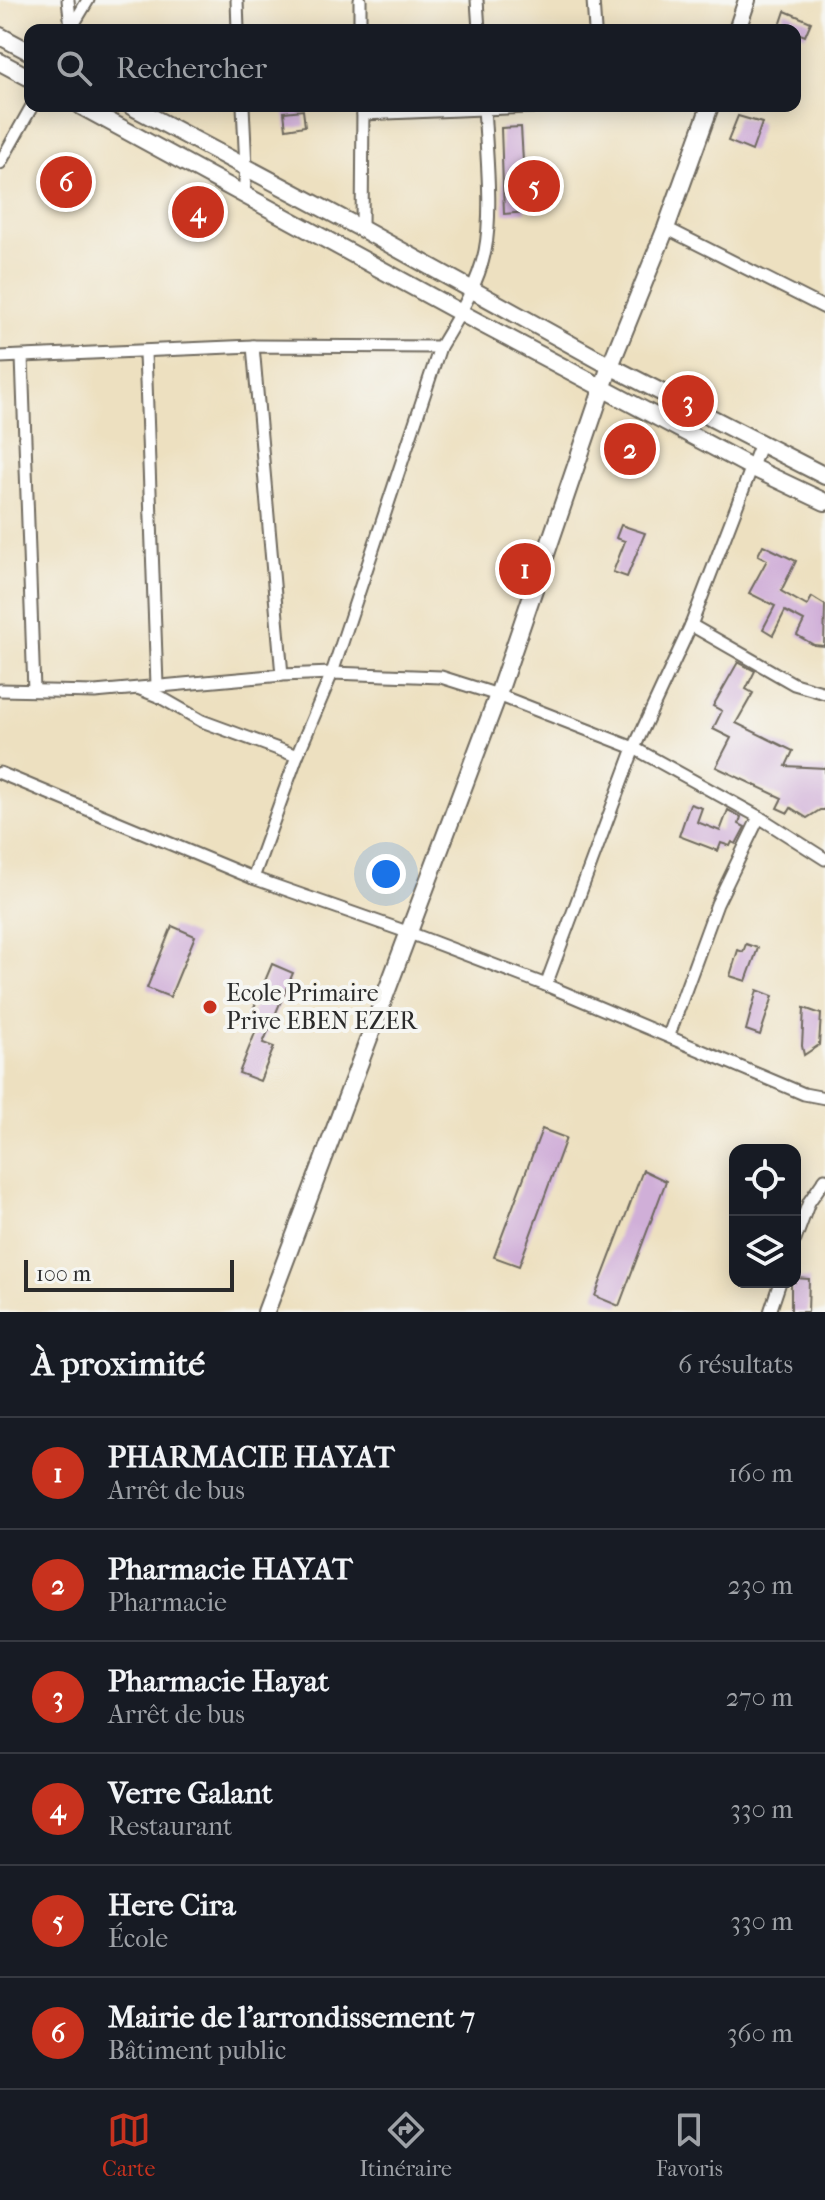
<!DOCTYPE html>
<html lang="fr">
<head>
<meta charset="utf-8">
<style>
  :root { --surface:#171b24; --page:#20242c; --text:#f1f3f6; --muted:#9ea1a6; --line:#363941; --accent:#c8321e }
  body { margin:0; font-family:"IM FELL French Canon",serif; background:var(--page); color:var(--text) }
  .controls { position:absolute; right:24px; bottom:24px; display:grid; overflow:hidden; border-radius:16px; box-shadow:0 4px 20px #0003 }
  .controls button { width:72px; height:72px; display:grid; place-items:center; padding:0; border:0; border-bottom:2px solid var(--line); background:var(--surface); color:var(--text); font:40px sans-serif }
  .scale { position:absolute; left:24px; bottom:20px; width:210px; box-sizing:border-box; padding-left:8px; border:4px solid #2b2b2b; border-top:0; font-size:22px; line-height:28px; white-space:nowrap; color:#2b2b2b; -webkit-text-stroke:6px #f6f6f2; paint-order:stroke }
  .you { position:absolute; left:386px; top:874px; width:28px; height:28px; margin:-20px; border:6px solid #fff; border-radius:50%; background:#1a73e8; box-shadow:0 0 0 12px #1a73e833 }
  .badge { display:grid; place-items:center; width:52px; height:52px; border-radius:50%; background:var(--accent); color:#fff; font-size:26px; font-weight:700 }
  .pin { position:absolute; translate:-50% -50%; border:4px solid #fff; box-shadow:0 2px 8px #0006 }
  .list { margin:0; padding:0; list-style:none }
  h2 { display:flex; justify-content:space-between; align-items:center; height:104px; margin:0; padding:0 32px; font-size:34px }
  h2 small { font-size:26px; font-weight:400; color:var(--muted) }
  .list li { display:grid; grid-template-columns:52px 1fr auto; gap:24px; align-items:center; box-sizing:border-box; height:112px; padding:0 32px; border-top:2px solid var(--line) }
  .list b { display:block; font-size:30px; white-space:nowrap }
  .list p { margin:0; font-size:26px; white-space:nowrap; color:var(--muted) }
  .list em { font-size:26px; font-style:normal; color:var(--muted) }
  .icon { flex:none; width:44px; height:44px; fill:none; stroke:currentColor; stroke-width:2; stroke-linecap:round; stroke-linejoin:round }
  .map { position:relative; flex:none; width:825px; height:1312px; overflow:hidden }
  .search { position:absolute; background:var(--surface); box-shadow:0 4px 20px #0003; left:24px; right:24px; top:24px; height:88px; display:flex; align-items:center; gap:20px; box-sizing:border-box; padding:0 28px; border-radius:16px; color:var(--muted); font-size:30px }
  .sheet { height:776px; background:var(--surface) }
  nav { display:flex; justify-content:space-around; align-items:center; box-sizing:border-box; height:112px; border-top:2px solid var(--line); background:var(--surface); font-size:22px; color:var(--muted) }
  nav a { display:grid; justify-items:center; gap:4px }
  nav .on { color:var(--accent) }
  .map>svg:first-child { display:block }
  .building { fill:#d0afd8 }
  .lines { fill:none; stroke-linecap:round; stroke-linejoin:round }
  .street-casing { stroke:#6f6a5f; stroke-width:15 }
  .secondary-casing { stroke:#6f6a5f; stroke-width:20 }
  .street { stroke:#fff; stroke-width:11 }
  .secondary { stroke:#fff; stroke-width:16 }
  .poi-dot { fill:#c8321e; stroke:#f6f6f2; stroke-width:3 }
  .labels { text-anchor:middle; stroke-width:8; stroke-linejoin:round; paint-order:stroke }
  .poi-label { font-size:24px; fill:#2b2b2b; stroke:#f6f6f2; text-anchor:start }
</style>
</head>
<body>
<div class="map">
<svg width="825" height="1312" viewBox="0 0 825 1312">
  <rect width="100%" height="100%" fill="#f6f6f2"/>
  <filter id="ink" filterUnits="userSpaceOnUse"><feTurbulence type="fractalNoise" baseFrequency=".0125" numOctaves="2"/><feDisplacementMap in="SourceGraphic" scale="16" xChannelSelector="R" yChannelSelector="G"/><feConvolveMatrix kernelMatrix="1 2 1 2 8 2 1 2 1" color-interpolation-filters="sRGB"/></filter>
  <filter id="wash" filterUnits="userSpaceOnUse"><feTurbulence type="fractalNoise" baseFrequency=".006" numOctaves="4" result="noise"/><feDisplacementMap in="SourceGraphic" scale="32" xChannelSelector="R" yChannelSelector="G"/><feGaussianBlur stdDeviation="1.8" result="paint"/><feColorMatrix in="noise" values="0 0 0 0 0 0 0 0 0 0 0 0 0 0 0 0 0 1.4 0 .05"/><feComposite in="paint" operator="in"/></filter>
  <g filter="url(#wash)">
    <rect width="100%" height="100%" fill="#ede0c0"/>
    <g id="blocks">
      <g class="building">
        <polygon points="785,11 811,22 805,36 780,26"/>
        <polygon points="303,110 305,126 286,129 284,112"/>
        <polygon points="738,116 762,123 752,151 728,141"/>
        <polygon points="521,127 526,212 504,214 501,128"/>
        <polygon points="621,525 645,533 627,577 613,572 625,541 616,538"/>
        <polygon points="763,545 796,561 781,591 807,606 812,597 825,605 824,646 814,645 797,635 804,621 785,611 773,635 763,629 775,606 749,593 767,560 758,555"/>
        <polygon points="738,662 755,671 746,689 753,693 736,723 793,751 786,766 825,768 825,810 820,810 807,818 791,808 788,813 777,808 782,798 716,767 731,738 713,729 722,711 713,706"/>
        <polygon points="690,804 702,808 697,822 720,831 728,810 741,817 739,824 745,827 736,844 732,842 730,846 721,843 718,851 679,836"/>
        <polygon points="172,926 195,936 170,997 147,988"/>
        <polygon points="746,944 758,948 746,981 730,976 738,950 743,952"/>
        <polygon points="272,964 293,973 263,1043 274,1047 260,1081 239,1073 257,1028 247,1024"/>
        <polygon points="757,990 773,996 760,1035 746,1030"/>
        <polygon points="804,1008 821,1014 819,1045 804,1055 802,1046"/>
        <polygon points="542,1129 566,1138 519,1266 494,1257"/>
        <polygon points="643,1170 666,1181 619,1306 595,1296"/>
        <polygon points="795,1278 809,1279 808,1312 791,1312 791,1282 795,1282"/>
      </g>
    </g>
  </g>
  <g filter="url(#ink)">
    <use href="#blocks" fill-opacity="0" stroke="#6f6a5f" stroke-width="2"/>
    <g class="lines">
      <g class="street-casing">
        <g id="street">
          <polyline points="68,0 71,27"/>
          <polyline points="237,0 238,30"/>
          <polyline points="360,0 360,30"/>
          <polyline points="477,0 479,30"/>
          <polyline points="593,0 595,30"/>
          <polyline points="70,30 88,0"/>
          <polyline points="243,106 246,167 244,196"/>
          <polyline points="363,114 552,106"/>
          <polyline points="0,163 32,106"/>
          <polyline points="666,228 825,308"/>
          <polyline points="362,229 363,106"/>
          <polyline points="253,346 282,675"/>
          <polyline points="145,353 157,685"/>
          <polyline points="0,357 253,346 440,347"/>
          <polyline points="22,357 34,690"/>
          <polyline points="691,625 794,684 825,693"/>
          <polyline points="140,689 160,697 202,721 297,756"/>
          <polyline points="0,690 95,692 282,675 332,673 441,677 498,695 634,748 759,817 825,859"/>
          <polyline points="0,773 253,878 407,932 546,985 804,1094 825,1098"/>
          <path d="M253 878 297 756 332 673 440 347C458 317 478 285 485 251 493 210 486 149 484 106"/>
          <polyline points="546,985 634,748 691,625 761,443"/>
          <polyline points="669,1035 717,904 759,817"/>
          <polyline points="795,1240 809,1202 825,1179"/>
          <polyline points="770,1312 780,1282"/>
        </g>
      </g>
      <g class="secondary-casing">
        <g id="secondary">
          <polyline points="737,30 747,0"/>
          <polyline points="0,36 30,52"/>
          <polyline points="0,62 30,78"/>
          <polyline points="81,106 461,313 751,467 825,502"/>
          <polyline points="131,106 362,229 610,366 825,476"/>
          <polyline points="266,1312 498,695 610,366 666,228 710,106"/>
        </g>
      </g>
      <use href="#street" class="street"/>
      <use href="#secondary" class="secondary"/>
    </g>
  </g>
  <circle class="poi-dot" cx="210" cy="1007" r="8"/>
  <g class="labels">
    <g class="poi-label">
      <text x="226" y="1001">Ecole Primaire<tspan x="226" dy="28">Prive EBEN EZER</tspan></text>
    </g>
  </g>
</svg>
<div class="controls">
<button><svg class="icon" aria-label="locate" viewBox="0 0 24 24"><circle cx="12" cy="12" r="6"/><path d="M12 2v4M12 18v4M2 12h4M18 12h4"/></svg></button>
<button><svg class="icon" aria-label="layers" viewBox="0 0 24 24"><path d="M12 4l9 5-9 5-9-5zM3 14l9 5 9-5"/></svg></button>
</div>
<div class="scale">100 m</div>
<div class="you"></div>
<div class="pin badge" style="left:525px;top:569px">1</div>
<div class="pin badge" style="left:630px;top:449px">2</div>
<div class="pin badge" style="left:688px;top:401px">3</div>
<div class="pin badge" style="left:198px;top:212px">4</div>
<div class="pin badge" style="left:534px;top:186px">5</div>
<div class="pin badge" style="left:66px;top:182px">6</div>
<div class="search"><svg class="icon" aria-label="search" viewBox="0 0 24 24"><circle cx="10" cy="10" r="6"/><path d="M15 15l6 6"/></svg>Rechercher</div>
</div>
<section class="sheet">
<h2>À proximité<small>6 résultats</small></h2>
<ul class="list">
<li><span class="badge">1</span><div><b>PHARMACIE HAYAT</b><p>Arrêt de bus</p></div><em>160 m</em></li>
<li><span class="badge">2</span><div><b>Pharmacie HAYAT</b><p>Pharmacie</p></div><em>230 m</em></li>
<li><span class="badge">3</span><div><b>Pharmacie Hayat</b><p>Arrêt de bus</p></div><em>270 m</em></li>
<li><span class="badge">4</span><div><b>Verre Galant</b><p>Restaurant</p></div><em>330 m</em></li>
<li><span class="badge">5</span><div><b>Here Cira</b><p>École</p></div><em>330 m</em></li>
<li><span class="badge">6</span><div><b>Mairie de l'arrondissement 7</b><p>Bâtiment public</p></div><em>360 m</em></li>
</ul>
</section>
<nav>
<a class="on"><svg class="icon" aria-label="map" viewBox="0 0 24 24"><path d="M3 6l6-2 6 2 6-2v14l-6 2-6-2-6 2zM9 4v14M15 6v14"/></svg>Carte</a>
<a><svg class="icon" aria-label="directions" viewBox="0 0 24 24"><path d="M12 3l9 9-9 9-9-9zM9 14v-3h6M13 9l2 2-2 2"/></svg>Itinéraire</a>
<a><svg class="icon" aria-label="saved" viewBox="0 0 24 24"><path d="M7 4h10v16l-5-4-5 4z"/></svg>Favoris</a>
</nav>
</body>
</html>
